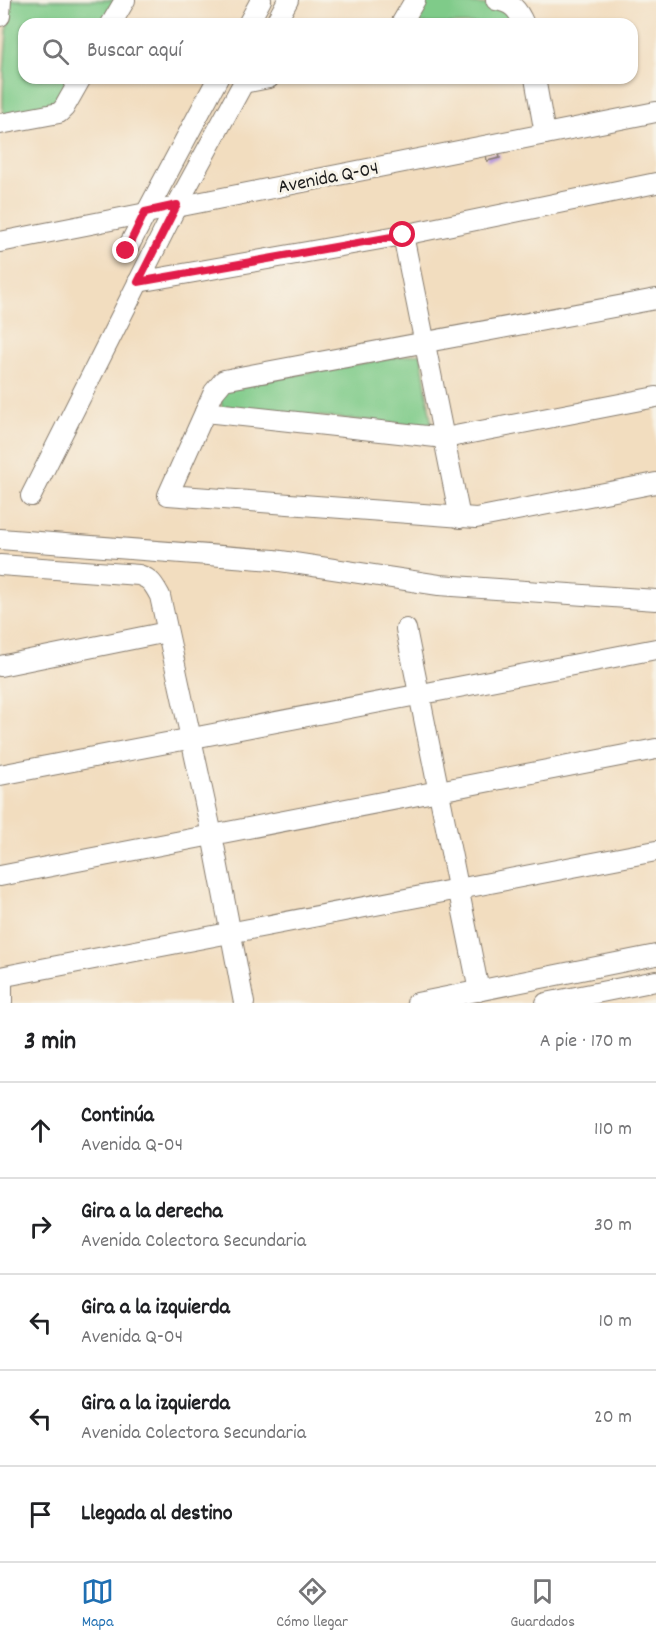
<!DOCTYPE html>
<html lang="es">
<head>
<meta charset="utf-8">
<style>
  :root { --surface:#fff; --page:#f6f6f6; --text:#202124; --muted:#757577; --line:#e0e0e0; --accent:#1f6fb2 }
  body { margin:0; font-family:Dekko,sans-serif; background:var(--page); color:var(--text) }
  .stop { position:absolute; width:18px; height:18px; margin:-14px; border:4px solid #e11d48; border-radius:50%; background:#fff }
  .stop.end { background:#e11d48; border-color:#fff; box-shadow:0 2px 6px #0008 }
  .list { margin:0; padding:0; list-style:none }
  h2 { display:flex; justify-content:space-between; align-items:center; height:78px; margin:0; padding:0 24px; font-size:26px }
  h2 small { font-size:20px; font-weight:400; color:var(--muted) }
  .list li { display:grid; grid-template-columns:39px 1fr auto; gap:18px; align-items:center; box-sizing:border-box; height:96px; padding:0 24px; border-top:2px solid var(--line) }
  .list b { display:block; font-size:22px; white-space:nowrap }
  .list p { margin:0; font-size:20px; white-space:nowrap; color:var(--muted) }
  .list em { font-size:20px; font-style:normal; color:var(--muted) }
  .icon { flex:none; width:33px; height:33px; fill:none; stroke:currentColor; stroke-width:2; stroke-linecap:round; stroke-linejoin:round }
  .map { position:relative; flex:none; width:656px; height:1003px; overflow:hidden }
  .search { position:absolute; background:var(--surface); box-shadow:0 2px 4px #0004; left:18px; right:18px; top:18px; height:66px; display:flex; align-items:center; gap:15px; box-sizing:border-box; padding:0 21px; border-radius:18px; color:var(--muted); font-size:22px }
  .sheet { height:558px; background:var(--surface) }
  nav { display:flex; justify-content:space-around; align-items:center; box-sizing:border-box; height:84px; border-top:2px solid var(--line); background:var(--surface); font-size:16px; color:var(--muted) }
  nav a { display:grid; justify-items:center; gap:3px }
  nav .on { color:var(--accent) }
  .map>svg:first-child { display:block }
  .green { fill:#7fcb89; stroke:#4e7452; stroke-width:1.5 }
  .building { fill:#b899dc }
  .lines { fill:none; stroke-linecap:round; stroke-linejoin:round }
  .minor-casing { stroke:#877c6e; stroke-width:22 }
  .minor { stroke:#fff; stroke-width:20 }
  .route { stroke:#e11d48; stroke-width:8 }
  .labels { text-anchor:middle; stroke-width:6; stroke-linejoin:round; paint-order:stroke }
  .street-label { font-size:20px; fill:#1c1c1c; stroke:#f7f3e8 }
</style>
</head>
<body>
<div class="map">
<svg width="656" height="1003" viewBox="0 0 656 1003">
  <rect width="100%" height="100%" fill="#f7f3e8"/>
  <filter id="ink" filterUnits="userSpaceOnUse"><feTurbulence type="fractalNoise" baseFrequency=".0167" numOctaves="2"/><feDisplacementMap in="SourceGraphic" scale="12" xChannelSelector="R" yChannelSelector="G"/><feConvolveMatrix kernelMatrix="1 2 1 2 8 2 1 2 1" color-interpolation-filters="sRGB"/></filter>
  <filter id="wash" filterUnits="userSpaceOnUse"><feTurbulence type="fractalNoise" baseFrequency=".008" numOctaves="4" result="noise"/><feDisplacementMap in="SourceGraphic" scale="24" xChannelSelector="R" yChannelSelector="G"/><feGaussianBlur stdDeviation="1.35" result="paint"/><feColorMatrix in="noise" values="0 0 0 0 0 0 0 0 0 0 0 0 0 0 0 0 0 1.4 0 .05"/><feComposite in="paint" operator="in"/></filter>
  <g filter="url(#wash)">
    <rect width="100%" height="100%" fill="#f2ddbf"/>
    <g class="green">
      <path d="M10 0H117L104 24H24V78H75L62 103 4 117C0 103 8 21 10 0Z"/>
      <polygon points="428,0 503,6 510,17 506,24 410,24 421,1"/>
      <polygon points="421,353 432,427 222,407 220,398 228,386"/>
    </g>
    <g id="blocks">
      <polygon class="building" points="499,153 500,158 487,161 486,155"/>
    </g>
  </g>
  <g filter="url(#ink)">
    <use href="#blocks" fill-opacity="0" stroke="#877c6e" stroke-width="1.5"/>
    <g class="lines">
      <g class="minor-casing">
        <g id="minor">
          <path d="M496 0C512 2 518 10 524 24"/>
          <polyline points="0,16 1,0"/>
          <polyline points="111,24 125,0"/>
          <polyline points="248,24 261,0"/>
          <polyline points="275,24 288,0"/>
          <polyline points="401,24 415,0"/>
          <polyline points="535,78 545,134"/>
          <polyline points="243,83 269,78"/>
          <polyline points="0,124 59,113 64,108 81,78"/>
          <polyline points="403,235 460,518"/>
          <polyline points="0,242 656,112"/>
          <polyline points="126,251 218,78"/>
          <polyline points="138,282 403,235 656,183"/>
          <polyline points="656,299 224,380 214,392 168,495 476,518 656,483"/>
          <polyline points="205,412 445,438 656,397"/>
          <polyline points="31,496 177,205 246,78"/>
          <polyline points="0,539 274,560 439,585 656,600"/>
          <path d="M0 565 139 575C151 579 154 585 160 596L212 835 244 1003"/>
          <polyline points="406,629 479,991"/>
          <polyline points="0,666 167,632"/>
          <polyline points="0,775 656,649"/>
          <polyline points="0,876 656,749"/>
          <polyline points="0,977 656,851"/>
          <polyline points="2,1003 2,977"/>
          <polyline points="417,1003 656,955"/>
          <polyline points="546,1003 656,981"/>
        </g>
      </g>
      <use href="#minor" class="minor"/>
    </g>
  </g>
  <g class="lines" filter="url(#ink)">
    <polyline class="route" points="126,251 145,212 177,205 138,282 403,235"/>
  </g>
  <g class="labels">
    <g class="street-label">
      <text transform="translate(328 176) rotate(-11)" y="7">Avenida Q-04</text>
    </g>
  </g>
</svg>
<div class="stop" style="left:403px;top:235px"></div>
<div class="stop end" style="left:126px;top:251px"></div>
<div class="search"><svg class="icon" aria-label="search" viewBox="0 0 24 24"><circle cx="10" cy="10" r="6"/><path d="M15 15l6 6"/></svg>Buscar aquí</div>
</div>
<section class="sheet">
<h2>3 min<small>A pie · 170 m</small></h2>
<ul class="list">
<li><svg class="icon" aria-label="ahead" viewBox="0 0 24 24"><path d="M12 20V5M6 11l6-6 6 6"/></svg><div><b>Continúa</b><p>Avenida Q-04</p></div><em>110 m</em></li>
<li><svg class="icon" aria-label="right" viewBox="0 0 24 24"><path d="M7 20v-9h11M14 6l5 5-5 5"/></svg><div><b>Gira a la derecha</b><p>Avenida Colectora Secundaria</p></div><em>30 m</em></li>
<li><svg class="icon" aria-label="left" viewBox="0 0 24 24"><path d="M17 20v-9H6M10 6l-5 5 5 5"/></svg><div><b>Gira a la izquierda</b><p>Avenida Q-04</p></div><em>10 m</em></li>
<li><svg class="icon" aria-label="left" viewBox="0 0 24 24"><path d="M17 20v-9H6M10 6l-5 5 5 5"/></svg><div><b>Gira a la izquierda</b><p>Avenida Colectora Secundaria</p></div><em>20 m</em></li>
<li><svg class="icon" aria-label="arrive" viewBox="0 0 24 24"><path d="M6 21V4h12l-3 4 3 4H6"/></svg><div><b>Llegada al destino</b></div></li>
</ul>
</section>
<nav>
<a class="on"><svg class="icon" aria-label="map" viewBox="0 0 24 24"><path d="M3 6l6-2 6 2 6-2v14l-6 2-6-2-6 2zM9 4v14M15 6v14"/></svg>Mapa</a>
<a><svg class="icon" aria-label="directions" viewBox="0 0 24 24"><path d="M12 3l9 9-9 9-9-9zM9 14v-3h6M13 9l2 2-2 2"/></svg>Cómo llegar</a>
<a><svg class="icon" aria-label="saved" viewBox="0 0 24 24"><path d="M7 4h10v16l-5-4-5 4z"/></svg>Guardados</a>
</nav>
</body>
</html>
